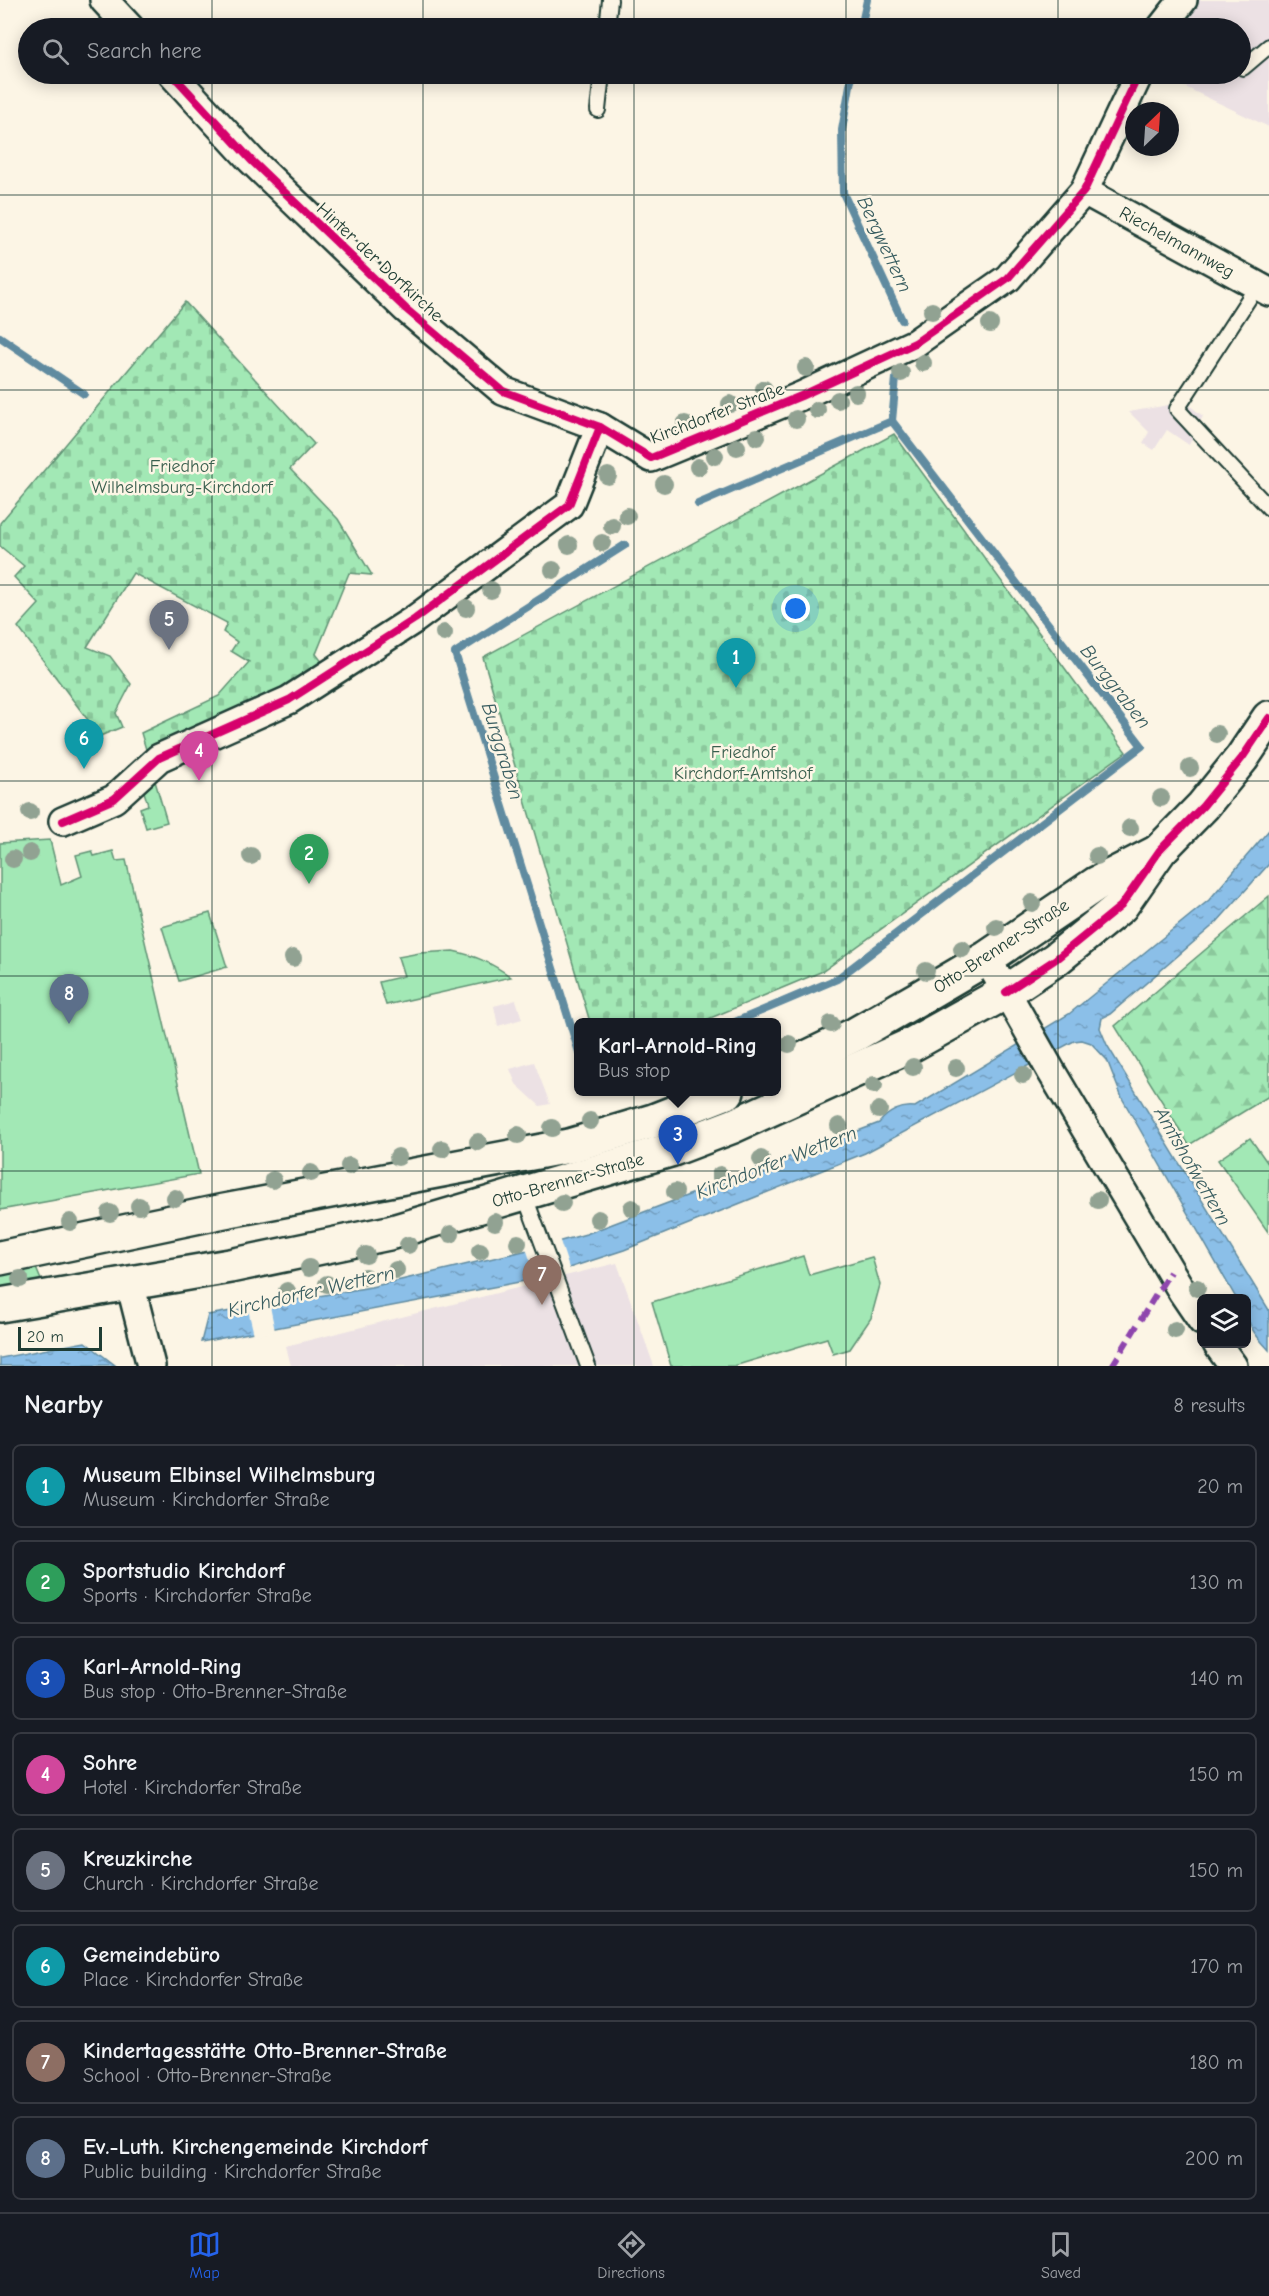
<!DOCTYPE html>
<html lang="en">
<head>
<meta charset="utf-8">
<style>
  :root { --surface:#171b24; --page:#20242c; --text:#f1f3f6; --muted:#9ea1a6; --line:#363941; --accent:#2563eb }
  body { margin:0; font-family:"Comic Neue",sans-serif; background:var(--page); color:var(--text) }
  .controls { position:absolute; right:18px; bottom:18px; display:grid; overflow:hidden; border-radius:9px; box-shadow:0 3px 15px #0003 }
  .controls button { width:54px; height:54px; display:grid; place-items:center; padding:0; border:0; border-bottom:2px solid var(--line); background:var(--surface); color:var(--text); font:30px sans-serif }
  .compass { position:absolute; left:1125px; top:102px; width:54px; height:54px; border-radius:50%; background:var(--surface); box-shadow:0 3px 15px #0003; rotate:25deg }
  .scale { position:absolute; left:18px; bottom:15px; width:84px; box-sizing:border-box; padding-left:6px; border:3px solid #1f3d34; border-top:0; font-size:16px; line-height:21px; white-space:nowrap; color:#1f3d34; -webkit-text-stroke:4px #fcf5e5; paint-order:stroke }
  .you { position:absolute; left:796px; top:609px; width:21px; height:21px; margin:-15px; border:4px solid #fff; border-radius:50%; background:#1a73e8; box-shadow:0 0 0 9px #1a73e833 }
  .badge { display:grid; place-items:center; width:39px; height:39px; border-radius:50%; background:var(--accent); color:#fff; font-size:20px; font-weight:700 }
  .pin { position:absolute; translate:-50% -50px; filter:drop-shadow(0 2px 3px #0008) }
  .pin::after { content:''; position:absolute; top:32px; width:21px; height:18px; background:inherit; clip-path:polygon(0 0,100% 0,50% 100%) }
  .popup { position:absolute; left:574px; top:1018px; width:207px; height:78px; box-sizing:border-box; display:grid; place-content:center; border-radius:9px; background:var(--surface); filter:drop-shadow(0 2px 4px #0005); font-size:20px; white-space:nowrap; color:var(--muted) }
  .popup b { font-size:22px; color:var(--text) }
  .popup::after { content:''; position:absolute; left:50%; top:100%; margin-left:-12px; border:12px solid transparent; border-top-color:var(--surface) }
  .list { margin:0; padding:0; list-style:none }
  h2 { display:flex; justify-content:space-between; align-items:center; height:78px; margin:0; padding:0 24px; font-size:26px }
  h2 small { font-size:20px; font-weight:400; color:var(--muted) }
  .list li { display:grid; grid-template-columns:39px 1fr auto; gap:18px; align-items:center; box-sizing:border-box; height:84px; margin:0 12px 12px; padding:0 12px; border:2px solid var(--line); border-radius:9px }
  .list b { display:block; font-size:22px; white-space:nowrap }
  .list p { margin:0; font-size:20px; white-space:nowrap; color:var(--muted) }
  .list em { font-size:20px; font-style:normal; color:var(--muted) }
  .icon { flex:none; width:33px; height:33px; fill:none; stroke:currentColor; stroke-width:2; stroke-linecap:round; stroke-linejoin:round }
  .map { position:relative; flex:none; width:1269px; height:1366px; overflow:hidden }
  .search { position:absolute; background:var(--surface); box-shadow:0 3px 15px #0003; left:18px; right:18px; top:18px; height:66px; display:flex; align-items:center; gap:15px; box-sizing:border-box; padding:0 21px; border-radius:33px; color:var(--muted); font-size:22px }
  .sheet { height:846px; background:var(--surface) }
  nav { display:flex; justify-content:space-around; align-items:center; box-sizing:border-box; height:84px; border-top:2px solid var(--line); background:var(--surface); font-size:16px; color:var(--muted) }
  nav a { display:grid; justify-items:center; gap:3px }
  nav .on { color:var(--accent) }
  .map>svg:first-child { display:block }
  .built { fill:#ece1e4 }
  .green { fill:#a2e8b5; stroke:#609274; stroke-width:1.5 }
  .forest { fill:url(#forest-firs); stroke:#609274; stroke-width:1.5 }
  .cemetery { fill:url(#cemetery-stones); stroke:#609274; stroke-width:1.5 }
  .water { fill:url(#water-ripples); stroke:#608ba0; stroke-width:1.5 }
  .pier { fill:#fcf5e5 }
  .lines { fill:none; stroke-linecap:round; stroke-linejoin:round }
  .stream { stroke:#608ba0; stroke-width:8 }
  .lane-casing { stroke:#1f3d34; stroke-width:18 }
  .street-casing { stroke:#1f3d34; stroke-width:32 }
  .secondary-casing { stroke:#1f3d34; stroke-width:38 }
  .lane { stroke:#fcf5e5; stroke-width:14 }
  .street { stroke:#fcf5e5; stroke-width:27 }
  .secondary { stroke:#fcf5e5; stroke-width:33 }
  .quiet { stroke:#8e44ad; stroke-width:6; stroke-dasharray:12 6; stroke-linecap:butt }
  .cycleway-casing { stroke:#fcf5e5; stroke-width:11 }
  .cycleway { stroke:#d6006c; stroke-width:8 }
  .tree { fill:#91a292 }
  .grid { fill:none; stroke:#1f3d34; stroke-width:1.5; stroke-opacity:0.55 }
  .labels { text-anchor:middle; stroke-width:5; stroke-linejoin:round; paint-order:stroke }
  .street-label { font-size:18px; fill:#1f3d34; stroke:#fcf5e5 }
  .park-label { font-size:18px; fill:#395f4e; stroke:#fcf5e5 }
  .water-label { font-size:20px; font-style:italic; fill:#3a5e61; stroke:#fcf5e5 }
</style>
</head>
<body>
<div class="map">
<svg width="1269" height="1366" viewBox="0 0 1269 1366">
  <defs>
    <pattern id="forest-firs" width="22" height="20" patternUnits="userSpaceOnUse" patternTransform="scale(1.5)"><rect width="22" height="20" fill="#a2e8b5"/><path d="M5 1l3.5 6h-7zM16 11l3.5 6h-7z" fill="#8bc89c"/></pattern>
    <pattern id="cemetery-stones" width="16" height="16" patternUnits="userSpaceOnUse" patternTransform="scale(1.5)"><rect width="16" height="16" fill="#a2e8b5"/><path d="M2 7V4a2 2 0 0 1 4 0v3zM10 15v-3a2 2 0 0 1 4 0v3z" fill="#8bc89c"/></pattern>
    <pattern id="water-ripples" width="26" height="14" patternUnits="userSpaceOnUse" patternTransform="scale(1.5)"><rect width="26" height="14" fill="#8bbfe8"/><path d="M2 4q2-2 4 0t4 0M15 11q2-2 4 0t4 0" fill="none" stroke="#719cbd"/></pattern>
  </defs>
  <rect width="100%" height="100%" fill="#fcf5e5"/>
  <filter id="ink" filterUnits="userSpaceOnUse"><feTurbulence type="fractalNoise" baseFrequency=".0167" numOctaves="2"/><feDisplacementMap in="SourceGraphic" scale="12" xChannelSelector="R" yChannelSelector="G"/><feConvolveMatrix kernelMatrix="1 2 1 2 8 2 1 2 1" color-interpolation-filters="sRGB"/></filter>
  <g filter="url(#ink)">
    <g class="built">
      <polygon points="1198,0 1269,0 1269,127 1158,74 1240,74 1240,28 1183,28"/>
      <polygon points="1185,402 1203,416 1189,445 1167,430 1154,450 1143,443 1149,432 1129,412"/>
      <polygon points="516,1000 522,1019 498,1026 494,1006"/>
      <polygon points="534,1062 550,1104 540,1106 516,1084 510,1069"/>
      <polygon points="617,1263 654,1366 291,1366 286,1346"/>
    </g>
    <g class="green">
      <polygon points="155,781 167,822 146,828 140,808 148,805 142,785"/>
      <polygon points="50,840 61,885 82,876 76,855 92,851 94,856 113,851 116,861 126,860 199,1174 0,1210 0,843"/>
      <polygon points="210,913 227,967 179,981 162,927"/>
      <path d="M453 951C476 956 492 963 511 977L386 1005 379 982 404 976 398 957 420 953Z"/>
      <polygon points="1250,1138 1269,1165 1268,1232 1218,1160"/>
      <polygon points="803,1256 809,1275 872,1257 880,1285 871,1318 850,1349 833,1354 827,1338 734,1366 671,1366 652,1302"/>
      <polygon points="36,1268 41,1280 0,1288 0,1275"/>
    </g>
    <polygon class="forest" points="1269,896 1269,1096 1189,1145 1115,1026"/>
    <g class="cemetery">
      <polygon points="185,302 314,444 290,469 338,519 372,575 349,573 316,654 323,663 272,694 148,756 141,733 219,696 249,662 231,651 237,642 223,632 227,623 133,573 87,647 110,656 131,684 116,713 122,727 100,736 18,627 39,604 14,577 24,566 0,546 0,523"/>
      <polygon points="894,434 1126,752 823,971 701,1022 590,1022 483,657"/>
    </g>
    <g class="water">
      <path d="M1269 830V864L1217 922 1110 1014 1102 1018 1100 1028 1107 1045 1269 1310V1350C1251 1331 1247 1325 1246 1298H1236L1122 1098 1107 1060 1091 1043 1082 1040 1074 1041 865 1153 624 1250 535 1279 201 1342 208 1315 371 1287 528 1250 586 1234 879 1123C888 1112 901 1105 915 1107L1069 1014 1209 900Z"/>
      <polygon points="85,1342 115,1365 0,1366 0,1358"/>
    </g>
    <g class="pier">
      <polygon points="559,1238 570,1271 537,1281 526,1248"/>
      <polygon points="269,1301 275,1331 254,1335 247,1305"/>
    </g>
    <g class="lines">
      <g class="stream">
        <polyline points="861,28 867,0"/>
        <polyline points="852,74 842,130 843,193 902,320"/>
        <polyline points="0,337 84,394"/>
        <polyline points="892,421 896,378"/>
        <polyline points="698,504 892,421"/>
        <polyline points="735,1022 837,979 1142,746 892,421"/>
        <polyline points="579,1052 455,653 625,545"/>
      </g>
      <g class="lane-casing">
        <g id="lane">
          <polyline points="607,28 610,0"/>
          <polyline points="1243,68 1269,46"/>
          <polyline points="598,110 602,74"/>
          <polyline points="1257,286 1177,409 1269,508"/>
          <polyline points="524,1194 588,1366"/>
        </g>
      </g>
      <g class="street-casing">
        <g id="street">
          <polyline points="104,0 130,28"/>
          <polyline points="1161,28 1183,0"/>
          <polyline points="172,74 251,160 406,309 503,391 600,427 651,458 801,396 915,343 1008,278 1084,191 1139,74"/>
          <polyline points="1084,191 1269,292"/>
          <polyline points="63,821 114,799 159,758 289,700 415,619 569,505 600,427"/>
          <polyline points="987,958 1051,1071 1183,1293 1202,1321"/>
          <polyline points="130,1283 151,1366"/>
          <polyline points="1217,1344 1233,1366"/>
        </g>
      </g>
      <g class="secondary-casing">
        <g id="secondary">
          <polyline points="777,1072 856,1034 917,999 987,958 1096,884 1156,853"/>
          <polyline points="0,1258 219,1212 569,1146 653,1121 727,1092"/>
          <polyline points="0,1305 230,1266 389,1233 670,1150 733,1126 911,1045 1006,992 1056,959 1121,906 1160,850 1203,806 1242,758 1269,718"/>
        </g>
      </g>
      <use href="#lane" class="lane"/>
      <use href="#street" class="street"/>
      <use href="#secondary" class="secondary"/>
      <polyline class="quiet" points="1112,1366 1170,1272"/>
      <g class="cycleway-casing">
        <g id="cycleway">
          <polyline points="172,74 251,160 406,309 503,391 600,427 651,458 801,396 915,343 1008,278 1084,191 1139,74"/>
          <polyline points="63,821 114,799 159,758 289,700 415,619 569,505 600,427"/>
          <polyline points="1006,992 1056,959 1121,906 1160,850 1203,806 1242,758 1269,718"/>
        </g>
      </g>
      <use href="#cycleway" class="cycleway"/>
    </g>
    <g class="tree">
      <circle cx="932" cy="311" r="9"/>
      <circle cx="990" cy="324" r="9"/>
      <circle cx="923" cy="363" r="9"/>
      <circle cx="806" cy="368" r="9"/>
      <circle cx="901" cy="373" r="9"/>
      <circle cx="764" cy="389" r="9"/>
      <circle cx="856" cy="393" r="9"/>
      <circle cx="838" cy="400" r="9"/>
      <circle cx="730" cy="404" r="9"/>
      <circle cx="817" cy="410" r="9"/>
      <circle cx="796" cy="419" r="9"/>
      <circle cx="685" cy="424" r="9"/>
      <circle cx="757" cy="437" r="9"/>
      <circle cx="737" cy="447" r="9"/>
      <circle cx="715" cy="456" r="9"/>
      <circle cx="698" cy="467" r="9"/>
      <circle cx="608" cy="476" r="9"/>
      <circle cx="664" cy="484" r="9"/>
      <circle cx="627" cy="516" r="9"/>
      <circle cx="612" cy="526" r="9"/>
      <circle cx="602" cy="543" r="9"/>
      <circle cx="569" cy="545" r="9"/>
      <circle cx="553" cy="570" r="9"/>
      <circle cx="491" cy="590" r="9"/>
      <circle cx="466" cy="608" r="9"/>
      <circle cx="444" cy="633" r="9"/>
      <circle cx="1217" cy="734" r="9"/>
      <circle cx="1190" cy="768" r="9"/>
      <circle cx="1161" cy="798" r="9"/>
      <circle cx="30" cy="812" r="9"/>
      <circle cx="1130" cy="828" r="9"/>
      <circle cx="30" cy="853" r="9"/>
      <circle cx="251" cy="856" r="9"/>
      <circle cx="1097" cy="856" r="9"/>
      <circle cx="13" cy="859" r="9"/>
      <circle cx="1032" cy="903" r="9"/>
      <circle cx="996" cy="927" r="9"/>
      <circle cx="962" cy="949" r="9"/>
      <circle cx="293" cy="958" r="9"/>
      <circle cx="926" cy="971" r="9"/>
      <circle cx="831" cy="1024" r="9"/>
      <circle cx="789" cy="1044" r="9"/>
      <circle cx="913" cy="1067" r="9"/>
      <circle cx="956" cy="1068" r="9"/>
      <circle cx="1023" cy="1075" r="9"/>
      <circle cx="874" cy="1085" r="9"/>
      <circle cx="879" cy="1110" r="9"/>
      <circle cx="590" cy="1121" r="9"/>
      <circle cx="839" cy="1126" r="9"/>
      <circle cx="552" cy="1128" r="9"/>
      <circle cx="518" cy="1135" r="9"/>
      <circle cx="478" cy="1142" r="9"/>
      <circle cx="442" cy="1149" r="9"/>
      <circle cx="398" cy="1157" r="9"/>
      <circle cx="761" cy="1159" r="9"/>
      <circle cx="349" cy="1166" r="9"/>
      <circle cx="311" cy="1173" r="9"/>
      <circle cx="720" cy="1175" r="9"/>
      <circle cx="273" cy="1180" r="9"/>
      <circle cx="675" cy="1192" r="9"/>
      <circle cx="175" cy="1198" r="9"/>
      <circle cx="1098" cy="1200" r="9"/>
      <circle cx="562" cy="1203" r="9"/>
      <circle cx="139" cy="1206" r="9"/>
      <circle cx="632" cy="1208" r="9"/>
      <circle cx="110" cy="1213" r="9"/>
      <circle cx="598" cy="1219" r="9"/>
      <circle cx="70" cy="1222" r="9"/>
      <circle cx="495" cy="1222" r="9"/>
      <circle cx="451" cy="1234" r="9"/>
      <circle cx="518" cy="1243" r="9"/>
      <circle cx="408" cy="1245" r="9"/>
      <circle cx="480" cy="1251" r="9"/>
      <circle cx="366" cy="1255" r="9"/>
      <circle cx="309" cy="1268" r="9"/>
      <circle cx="396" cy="1270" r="9"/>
      <circle cx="365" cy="1277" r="9"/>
      <circle cx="20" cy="1279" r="9"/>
      <circle cx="327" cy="1284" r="9"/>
      <circle cx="1197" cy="1288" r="9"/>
      <circle cx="287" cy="1291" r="9"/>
      <circle cx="1175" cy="1330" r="9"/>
    </g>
  </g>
  <path class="grid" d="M212 0V28M423 0V28M634 0V28M846 0V28M1058 0V28M212 74V1366M423 74V1366M634 74V1366M846 74V1366M1058 74V1366M0 195H1269M0 390H1269M0 585H1269M0 781H1269M0 976H1269M0 1171H1269"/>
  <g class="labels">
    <g class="street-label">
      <text transform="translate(1177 242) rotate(29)" y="6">Riechelmannweg</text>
      <text transform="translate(380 262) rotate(43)" y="6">Hinter der Dorfkirche</text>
      <text transform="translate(717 413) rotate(-21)" y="6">Kirchdorfer Straße</text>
      <text transform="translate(1001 946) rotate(-33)" y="6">Otto-Brenner-Straße</text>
      <text transform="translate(568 1180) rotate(-16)" y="6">Otto-Brenner-Straße</text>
    </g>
    <g class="park-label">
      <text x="182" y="472">Friedhof<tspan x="182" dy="21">Wilhelmsburg-Kirchdorf</tspan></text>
      <text x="743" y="758">Friedhof<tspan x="743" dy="21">Kirchdorf-Amtshof</tspan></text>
    </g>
    <g class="water-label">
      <text transform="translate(885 244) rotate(65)" y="7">Bergwettern</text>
      <text transform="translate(1116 686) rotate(52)" y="7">Burggraben</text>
      <text transform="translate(503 751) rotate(73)" y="7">Burggraben</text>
      <text transform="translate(776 1162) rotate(-21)" y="7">Kirchdorfer Wettern</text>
      <text transform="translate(1193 1166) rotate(60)" y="7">Amtshofwettern</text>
      <text transform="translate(311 1291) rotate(-13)" y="7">Kirchdorfer Wettern</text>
    </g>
  </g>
</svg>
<div class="controls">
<button><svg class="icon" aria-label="layers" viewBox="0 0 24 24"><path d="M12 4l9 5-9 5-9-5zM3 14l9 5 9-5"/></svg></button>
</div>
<svg class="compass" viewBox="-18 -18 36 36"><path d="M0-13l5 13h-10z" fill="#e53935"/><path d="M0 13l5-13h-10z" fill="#9ea1a6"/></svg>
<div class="scale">20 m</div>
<div class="you"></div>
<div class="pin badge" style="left:736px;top:688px;background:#0f9aa8">1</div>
<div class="pin badge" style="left:309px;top:884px;background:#2e9e5b">2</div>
<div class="pin badge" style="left:678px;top:1165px;background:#1a4fb4">3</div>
<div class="popup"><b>Karl-Arnold-Ring</b>Bus stop</div>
<div class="pin badge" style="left:199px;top:781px;background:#d1479c">4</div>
<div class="pin badge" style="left:169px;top:650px;background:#6b7280">5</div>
<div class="pin badge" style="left:84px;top:769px;background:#0f9aa8">6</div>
<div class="pin badge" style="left:542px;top:1305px;background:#8d6e63">7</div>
<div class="pin badge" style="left:69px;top:1024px;background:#5c6f8a">8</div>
<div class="search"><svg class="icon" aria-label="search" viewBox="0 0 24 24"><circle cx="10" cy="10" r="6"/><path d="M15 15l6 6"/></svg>Search here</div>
</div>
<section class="sheet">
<h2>Nearby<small>8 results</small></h2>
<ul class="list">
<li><span class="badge" style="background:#0f9aa8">1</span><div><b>Museum Elbinsel Wilhelmsburg</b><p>Museum · Kirchdorfer Straße</p></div><em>20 m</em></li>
<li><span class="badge" style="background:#2e9e5b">2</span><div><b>Sportstudio Kirchdorf</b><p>Sports · Kirchdorfer Straße</p></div><em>130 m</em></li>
<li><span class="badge" style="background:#1a4fb4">3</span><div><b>Karl-Arnold-Ring</b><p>Bus stop · Otto-Brenner-Straße</p></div><em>140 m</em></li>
<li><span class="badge" style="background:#d1479c">4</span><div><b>Sohre</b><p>Hotel · Kirchdorfer Straße</p></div><em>150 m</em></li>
<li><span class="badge" style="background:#6b7280">5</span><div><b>Kreuzkirche</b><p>Church · Kirchdorfer Straße</p></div><em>150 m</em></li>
<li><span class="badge" style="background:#0f9aa8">6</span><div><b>Gemeindebüro</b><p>Place · Kirchdorfer Straße</p></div><em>170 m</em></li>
<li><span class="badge" style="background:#8d6e63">7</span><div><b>Kindertagesstätte Otto-Brenner-Straße</b><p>School · Otto-Brenner-Straße</p></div><em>180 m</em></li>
<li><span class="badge" style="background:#5c6f8a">8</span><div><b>Ev.-Luth. Kirchengemeinde Kirchdorf</b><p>Public building · Kirchdorfer Straße</p></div><em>200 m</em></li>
</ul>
</section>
<nav>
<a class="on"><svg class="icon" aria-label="map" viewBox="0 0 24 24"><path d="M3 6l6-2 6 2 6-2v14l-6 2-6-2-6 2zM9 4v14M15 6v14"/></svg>Map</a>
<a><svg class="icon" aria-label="directions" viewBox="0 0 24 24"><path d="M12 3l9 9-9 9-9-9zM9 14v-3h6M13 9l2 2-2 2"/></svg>Directions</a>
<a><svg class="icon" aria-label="saved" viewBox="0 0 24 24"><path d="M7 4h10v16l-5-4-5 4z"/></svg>Saved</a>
</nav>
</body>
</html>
